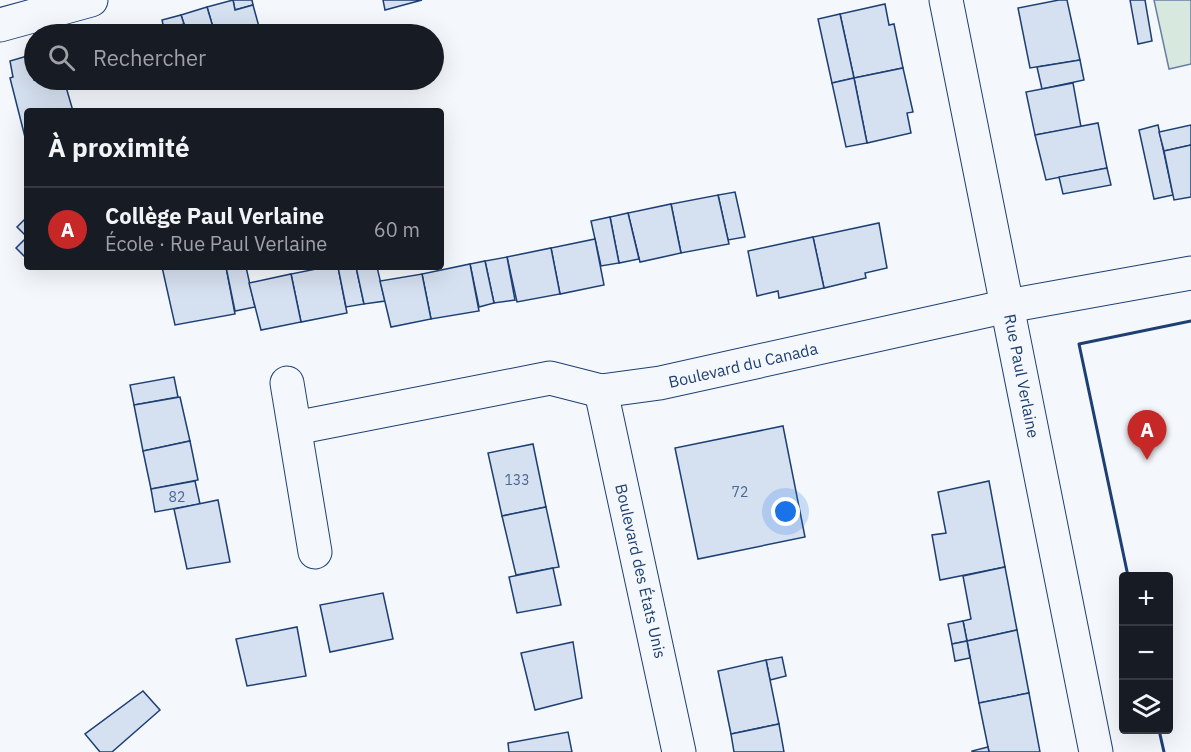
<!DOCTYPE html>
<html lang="fr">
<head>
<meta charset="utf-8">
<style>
  :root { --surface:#171b24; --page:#242831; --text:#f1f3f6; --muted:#9ea1a6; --line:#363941; --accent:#c62828 }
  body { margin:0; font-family:"IBM Plex Sans",sans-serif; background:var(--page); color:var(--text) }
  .controls { position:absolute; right:18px; bottom:18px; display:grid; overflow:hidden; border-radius:6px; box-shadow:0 6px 24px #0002 }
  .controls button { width:54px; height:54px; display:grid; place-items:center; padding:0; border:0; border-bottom:2px solid var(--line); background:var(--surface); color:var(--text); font:30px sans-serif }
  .you { position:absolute; left:786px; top:512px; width:21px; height:21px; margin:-15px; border:4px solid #fff; border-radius:50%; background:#1a73e8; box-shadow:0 0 0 9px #1a73e833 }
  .badge { display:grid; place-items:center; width:39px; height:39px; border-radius:50%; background:var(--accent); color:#fff; font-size:20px; font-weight:700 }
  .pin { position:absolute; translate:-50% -50px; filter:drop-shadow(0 2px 3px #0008) }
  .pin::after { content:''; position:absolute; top:32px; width:21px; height:18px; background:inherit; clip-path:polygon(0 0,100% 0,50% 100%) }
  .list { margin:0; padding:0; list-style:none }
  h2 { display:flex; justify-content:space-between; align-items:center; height:78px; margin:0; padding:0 24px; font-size:26px }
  h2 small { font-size:20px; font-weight:400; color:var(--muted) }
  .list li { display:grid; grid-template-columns:39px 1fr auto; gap:18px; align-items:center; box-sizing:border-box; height:84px; padding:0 24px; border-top:2px solid var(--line) }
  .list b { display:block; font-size:22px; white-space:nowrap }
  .list p { margin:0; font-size:20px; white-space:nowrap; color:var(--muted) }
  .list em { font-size:20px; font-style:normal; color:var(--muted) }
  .icon { flex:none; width:33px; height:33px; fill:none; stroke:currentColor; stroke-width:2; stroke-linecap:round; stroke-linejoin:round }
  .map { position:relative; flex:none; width:1191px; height:752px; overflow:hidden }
  .search { position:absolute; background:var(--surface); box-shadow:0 6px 24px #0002; left:24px; top:24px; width:420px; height:66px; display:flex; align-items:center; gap:15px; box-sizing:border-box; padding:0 21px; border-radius:33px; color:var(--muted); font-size:22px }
  .panel { position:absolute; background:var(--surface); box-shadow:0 6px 24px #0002; left:24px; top:108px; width:420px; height:162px; border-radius:6px }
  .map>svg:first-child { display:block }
  .green { fill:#d7e8df; stroke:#687fa3; stroke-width:1.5 }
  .building { fill:#d5e0f0; stroke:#1d3f73; stroke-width:1.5 }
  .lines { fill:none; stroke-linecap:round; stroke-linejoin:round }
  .minor-casing { stroke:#1d3f73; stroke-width:35 }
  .minor { stroke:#f4f7fb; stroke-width:33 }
  .wall { stroke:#1d3f73; stroke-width:3 }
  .labels { text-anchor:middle; stroke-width:4.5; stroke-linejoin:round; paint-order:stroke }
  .number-label { font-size:14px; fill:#4b6792 }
  .street-label { font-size:16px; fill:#1d3f73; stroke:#f4f7fb }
</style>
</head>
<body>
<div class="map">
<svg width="1191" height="752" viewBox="0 0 1191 752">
  <rect width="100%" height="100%" fill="#f4f7fb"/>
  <polygon class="green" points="1154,0 1191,0 1191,64 1169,69"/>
  <g class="building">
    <polygon points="233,0 252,0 253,5 235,10"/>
    <polygon points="233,0 235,10 253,5 261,34 215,34 207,7"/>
    <polygon points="383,0 422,0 385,10"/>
    <polygon points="1059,0 1067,0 1080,60 1030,68 1018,8"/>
    <polygon points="1130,0 1145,0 1152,41 1138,44"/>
    <polygon points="885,4 889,25 894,24 903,68 854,78 840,14"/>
    <polygon points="207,7 215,34 165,34 164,29 184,24 181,15"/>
    <polygon points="840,14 854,78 832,83 818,19"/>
    <polygon points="181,15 184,24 164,29 162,20"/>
    <polygon points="34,54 34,80 64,80 73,111 27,111 27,145 10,78 13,77 10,61"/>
    <polygon points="1080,60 1084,80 1042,89 1037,67"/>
    <polygon points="903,68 913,112 907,113 911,133 867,143 854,78"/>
    <polygon points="854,78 867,143 846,147 832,83"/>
    <polygon points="1073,83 1081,127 1035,135 1026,92"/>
    <polygon points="1098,123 1107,168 1046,180 1035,135"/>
    <polygon points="1158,125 1173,195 1154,199 1139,130"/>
    <polygon points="1191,125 1191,145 1164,151 1159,132"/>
    <polygon points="1191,145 1191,197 1174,200 1164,151"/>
    <polygon points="1107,168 1111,185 1063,194 1059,177"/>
    <polygon points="735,192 745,237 728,240 718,195"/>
    <polygon points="718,195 729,244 681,253 671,204"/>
    <polygon points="671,204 681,253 640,262 628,213"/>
    <polygon points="628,213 639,259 619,263 610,217"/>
    <polygon points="27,217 27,237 17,227"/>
    <polygon points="610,217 619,263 601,266 591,221"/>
    <polygon points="879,223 887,268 865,273 866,278 824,288 813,237"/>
    <polygon points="27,237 27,259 16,248"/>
    <polygon points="813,237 824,288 779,298 778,291 757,296 748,251"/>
    <polygon points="595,239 604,285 560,294 551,248"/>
    <polygon points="551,248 560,294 517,302 507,257"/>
    <polygon points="507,257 515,300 494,303 485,261"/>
    <polygon points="485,261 494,303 479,307 470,264"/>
    <polygon points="470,264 479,311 431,319 422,274"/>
    <polygon points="162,267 226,267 235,314 175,325"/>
    <polygon points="226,267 246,267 255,307 235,311"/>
    <polygon points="326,267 338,267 347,313 301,322 291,274"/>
    <polygon points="338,267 356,267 364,304 346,307"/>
    <polygon points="356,267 377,267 385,301 364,304"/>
    <polygon points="291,274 301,322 261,330 249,283"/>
    <polygon points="422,274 431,319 391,327 380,281"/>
    <polygon points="174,377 178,397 134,405 130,385"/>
    <polygon points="180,397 190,441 143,451 134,405"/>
    <polygon points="783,426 805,537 698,559 675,448"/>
    <polygon points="190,441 198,480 151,489 143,451"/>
    <polygon points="533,444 546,507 502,516 488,453"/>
    <polygon points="195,481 200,504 155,512 151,489"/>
    <polygon points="989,481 1005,567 940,580 932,535 946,533 938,492"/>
    <polygon points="218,500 230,562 187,569 174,509"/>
    <polygon points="546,507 559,567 516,575 502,516"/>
    <polygon points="1005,567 1017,630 967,641 963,621 971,619 963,576"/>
    <polygon points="553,568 561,605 517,613 509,577"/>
    <polygon points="383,593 393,639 330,652 320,605"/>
    <polygon points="963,621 967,641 952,644 948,624"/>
    <polygon points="297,627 306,676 247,686 236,639"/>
    <polygon points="1017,630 1029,693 979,703 967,641"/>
    <polygon points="967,641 970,658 955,661 952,644"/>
    <polygon points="573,642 582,698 535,710 521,653"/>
    <polygon points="782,657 786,676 770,680 766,660"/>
    <polygon points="766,660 779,724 731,734 718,671"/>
    <polygon points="143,691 160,710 112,752 100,752 85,734"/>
    <polygon points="1029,693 1040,752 989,752 979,703"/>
    <polygon points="779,724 784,752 734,752 731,734"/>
    <polygon points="568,732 572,752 509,752 508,743"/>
    <polygon points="988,747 989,752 972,752 972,751"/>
  </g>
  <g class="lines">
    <g class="minor-casing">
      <g id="minor">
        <polyline points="946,0 1096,752"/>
        <polyline points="0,25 91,0"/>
        <polyline points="287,383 315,552"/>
        <polyline points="601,391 679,752"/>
        <polyline points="295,428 550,378 601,391 660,383 1008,306 1191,273"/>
      </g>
    </g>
    <use href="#minor" class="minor"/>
    <g class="wall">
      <polyline points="1128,576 1079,344 1191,321"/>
      <polyline points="1159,730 1164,752"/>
    </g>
  </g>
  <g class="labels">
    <g class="number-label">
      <text x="517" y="485">133</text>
      <text x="740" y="497">72</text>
      <text x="177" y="502">82</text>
    </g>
    <g class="street-label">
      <text transform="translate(743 365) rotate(-13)" y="6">Boulevard du Canada</text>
      <text transform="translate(1022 376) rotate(79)" y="6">Rue Paul Verlaine</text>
      <text transform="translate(641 571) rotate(77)" y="6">Boulevard des États Unis</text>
    </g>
  </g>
</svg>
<div class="controls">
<button>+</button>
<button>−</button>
<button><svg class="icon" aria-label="layers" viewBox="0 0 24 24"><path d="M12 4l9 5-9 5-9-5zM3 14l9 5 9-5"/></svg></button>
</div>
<div class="you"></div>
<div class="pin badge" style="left:1147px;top:460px">A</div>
<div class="search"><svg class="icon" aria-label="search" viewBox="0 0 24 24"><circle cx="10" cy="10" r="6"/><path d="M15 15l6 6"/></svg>Rechercher</div>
<section class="panel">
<h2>À proximité<small></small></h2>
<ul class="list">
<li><span class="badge">A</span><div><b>Collège Paul Verlaine</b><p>École · Rue Paul Verlaine</p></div><em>60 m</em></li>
</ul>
</section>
</div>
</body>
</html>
